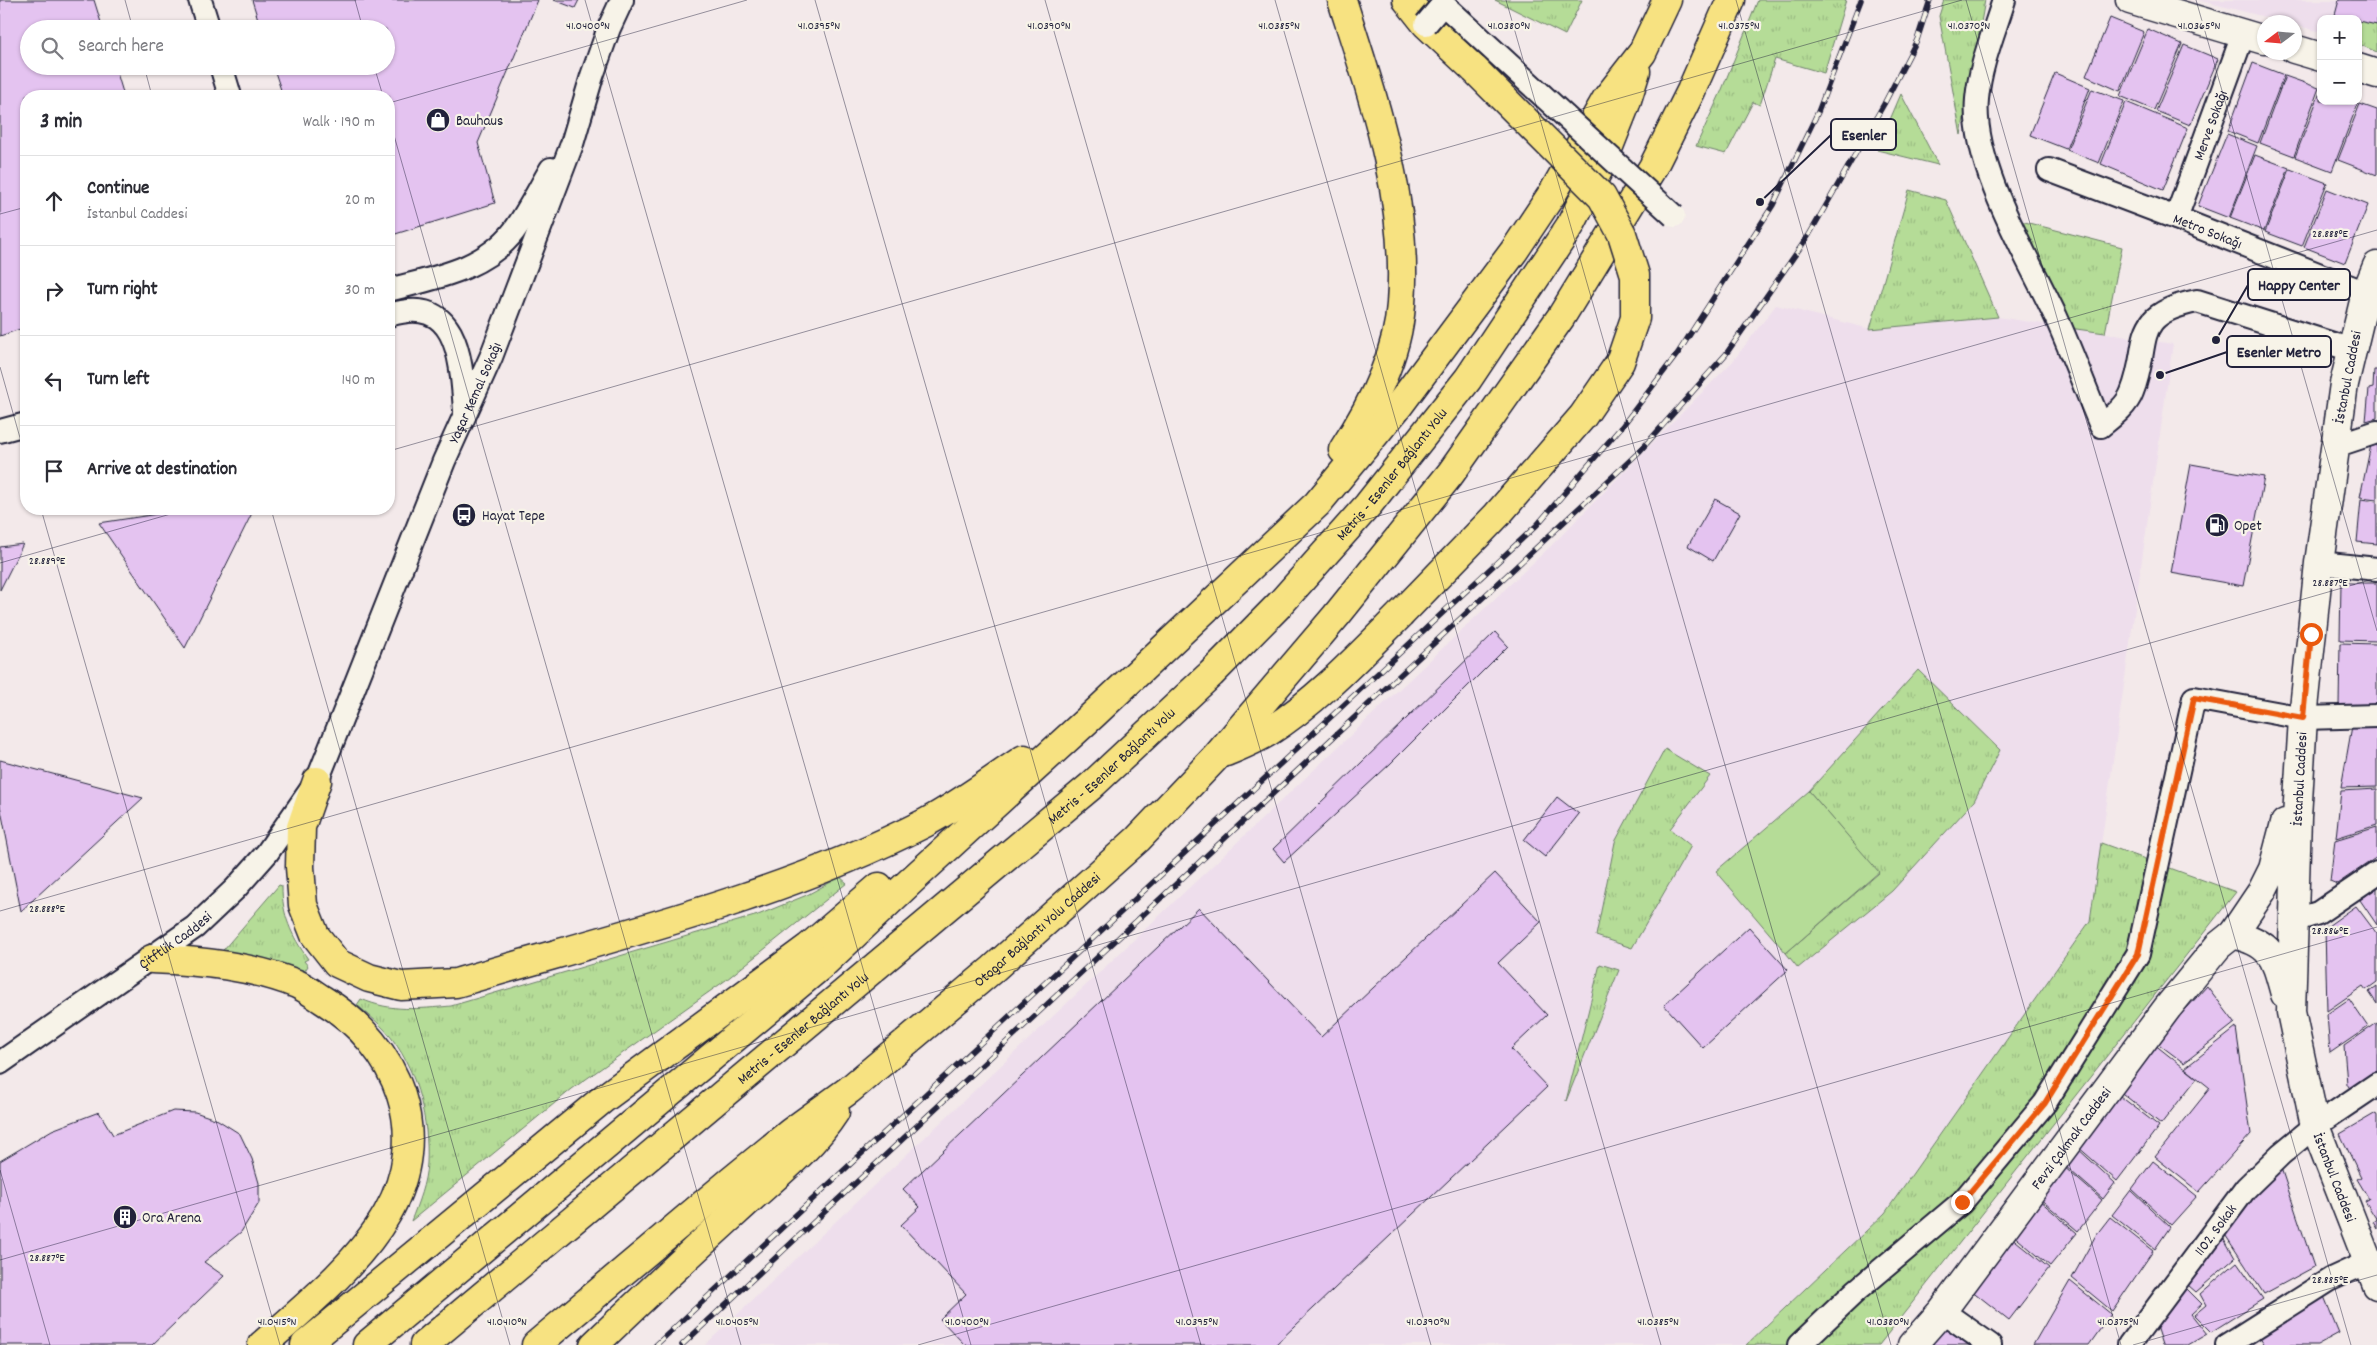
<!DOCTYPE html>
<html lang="en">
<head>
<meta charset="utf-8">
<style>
  :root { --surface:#fff; --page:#f7f7f7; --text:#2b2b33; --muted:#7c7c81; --line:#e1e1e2 }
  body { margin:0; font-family:Dekko,sans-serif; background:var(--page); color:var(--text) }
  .controls { position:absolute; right:15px; top:15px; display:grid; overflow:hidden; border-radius:10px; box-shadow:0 1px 4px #0004 }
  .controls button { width:45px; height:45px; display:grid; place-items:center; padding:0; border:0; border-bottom:1px solid var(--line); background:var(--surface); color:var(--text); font:25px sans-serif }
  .compass { position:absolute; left:2257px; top:15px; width:45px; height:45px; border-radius:50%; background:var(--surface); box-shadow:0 1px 4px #0004; rotate:254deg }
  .stop { position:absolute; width:15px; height:15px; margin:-11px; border:4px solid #ea580c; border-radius:50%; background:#fff }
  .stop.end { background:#ea580c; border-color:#fff; box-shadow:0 1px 5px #0008 }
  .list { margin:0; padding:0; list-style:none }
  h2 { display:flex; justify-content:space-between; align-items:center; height:65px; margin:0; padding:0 20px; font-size:21px }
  h2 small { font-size:16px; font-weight:400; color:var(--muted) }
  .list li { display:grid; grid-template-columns:32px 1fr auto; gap:15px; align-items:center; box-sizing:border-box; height:90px; padding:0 20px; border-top:1px solid var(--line) }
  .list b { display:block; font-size:19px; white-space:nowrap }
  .list p { margin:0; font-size:16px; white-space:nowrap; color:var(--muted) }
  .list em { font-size:16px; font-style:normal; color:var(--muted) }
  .icon { flex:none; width:28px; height:28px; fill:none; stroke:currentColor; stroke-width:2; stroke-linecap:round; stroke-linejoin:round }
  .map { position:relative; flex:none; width:2377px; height:1345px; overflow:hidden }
  .search { position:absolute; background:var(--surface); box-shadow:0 1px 4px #0004; left:20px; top:20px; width:375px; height:55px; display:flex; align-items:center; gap:12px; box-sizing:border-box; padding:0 18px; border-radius:28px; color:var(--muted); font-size:19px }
  .panel { position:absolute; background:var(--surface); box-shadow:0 1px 4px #0004; left:20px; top:90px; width:375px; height:425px; border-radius:20px }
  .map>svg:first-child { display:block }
  .built { fill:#eedeec }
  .grass { fill:url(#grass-tufts); stroke:#6c7f69 }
  .garden { fill:#b5dc97; stroke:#6c7f69 }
  .building { fill:#e4c3f0; stroke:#22223b }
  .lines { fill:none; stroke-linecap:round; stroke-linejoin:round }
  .street-casing { stroke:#22223b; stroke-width:26 }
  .secondary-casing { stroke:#22223b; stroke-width:31 }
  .highway-casing { stroke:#22223b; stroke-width:31 }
  .street { stroke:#f7f3e8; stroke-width:22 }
  .secondary { stroke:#f7f3e8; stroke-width:28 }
  .highway { stroke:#f7e281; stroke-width:28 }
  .rail-casing { stroke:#22223b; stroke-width:5.5 }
  .rail { stroke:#f7f3e8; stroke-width:4; stroke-dasharray:11; stroke-linecap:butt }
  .street-bridge-casing { stroke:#22223b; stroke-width:26; stroke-linecap:butt }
  .highway-bridge-casing { stroke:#22223b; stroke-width:31; stroke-linecap:butt }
  .street-bridge { stroke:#f7f3e8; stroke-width:22 }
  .highway-bridge { stroke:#f7e281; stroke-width:28 }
  .route { stroke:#ea580c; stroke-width:6 }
  .ticks { fill:none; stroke:#22223b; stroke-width:1; stroke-opacity:0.45 }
  .labels { text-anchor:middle; stroke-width:4.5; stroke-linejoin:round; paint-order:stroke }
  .poi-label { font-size:15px; fill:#22223b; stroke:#f7f3e8; text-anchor:start }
  .street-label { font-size:15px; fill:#22223b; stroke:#f7f3e8 }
  .ticks-label { font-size:12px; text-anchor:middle; fill:#22223b; stroke:#f7f3e8; stroke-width:4.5; stroke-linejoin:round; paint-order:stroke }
  .leader { fill:none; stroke:#22223b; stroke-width:2 }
  .callout-dot { fill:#22223b; stroke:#f7f3e8; stroke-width:2 }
  .callout { fill:#f7f3e8; stroke:#22223b; stroke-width:2 }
  .callout-label { font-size:16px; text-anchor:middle; font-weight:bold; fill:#22223b }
</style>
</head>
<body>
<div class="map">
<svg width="2377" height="1345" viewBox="0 0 2377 1345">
  <defs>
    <pattern id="grass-tufts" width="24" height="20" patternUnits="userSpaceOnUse" patternTransform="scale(1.25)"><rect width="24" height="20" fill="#b5dc97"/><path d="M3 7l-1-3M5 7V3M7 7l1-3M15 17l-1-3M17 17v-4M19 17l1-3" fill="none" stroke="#9bbc83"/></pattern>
  </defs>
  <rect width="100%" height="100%" fill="#f3e9ea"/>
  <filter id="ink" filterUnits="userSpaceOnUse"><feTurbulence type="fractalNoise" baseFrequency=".02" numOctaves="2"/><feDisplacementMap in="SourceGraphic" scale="10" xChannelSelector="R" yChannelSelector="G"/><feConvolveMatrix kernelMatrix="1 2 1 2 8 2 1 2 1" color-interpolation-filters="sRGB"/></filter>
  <g filter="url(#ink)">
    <g class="built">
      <polygon points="2198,0 2351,0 2347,19 2321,19 2321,32 2295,25 2294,22 2285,22"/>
      <polygon points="1776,305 1870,329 1998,317 2173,344 2090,921 1885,1213 1746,1345 705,1345 1553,544 1733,361"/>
    </g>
    <g class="grass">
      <polygon points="1495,0 1582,0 1565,35"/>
      <polygon points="1758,0 1846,0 1824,73 1775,59 1760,105 1753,102 1726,154 1696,146 1721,92"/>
      <polygon points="1944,0 1985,0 1961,135 1939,16"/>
      <polygon points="2351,0 2377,0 2377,52 2358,44 2358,19 2347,19"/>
      <polygon points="1901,94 1938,165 1877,150"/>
      <polygon points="1909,190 1946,200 1998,317 1870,329"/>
      <polygon points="2017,220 2122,247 2105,333 2069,328"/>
      <polygon points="1918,670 2000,750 1974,801 1892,891 1798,968 1786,953 1879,873 1809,791"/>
      <polygon points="1665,749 1710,776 1670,829 1691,846 1632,948 1596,936 1615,842"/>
      <polygon points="2101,843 2236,892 1879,1345 1746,1345 1885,1213 2090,921"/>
      <path d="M840 877 847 883 726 980 572 1089 411 1221C418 1203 426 1183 427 1163 429 1121 418 1074 393 1040 383 1026 370 1016 357 1005L361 999C391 1012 419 1009 451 1006L758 915 807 895Z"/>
      <path d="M279 885 282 886C282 915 291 935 308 959L304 961 308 966 302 975 218 956Z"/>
      <polygon points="1600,964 1619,970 1566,1101"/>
    </g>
    <polygon class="garden" points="1809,791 1879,872 1786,953 1716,871"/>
    <g class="building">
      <polygon points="0,0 94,0 103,29 29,29 29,66 115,66 124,96 26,96 26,327 0,336"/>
      <polygon points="252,0 538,0 478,143 495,203 389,236 389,96 283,96 273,66 386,66 386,29 261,29"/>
      <polygon points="554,0 579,0 575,8"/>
      <polygon points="2339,0 2377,0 2377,25 2358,21 2358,19 2335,15"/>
      <polygon points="2110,18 2144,32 2120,91 2086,76"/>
      <polygon points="2148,29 2182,44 2154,110 2120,96"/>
      <polygon points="2184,45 2218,59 2190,125 2156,111"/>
      <polygon points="2253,63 2284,75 2258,143 2228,131"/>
      <polygon points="2055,73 2090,88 2066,149 2030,135"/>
      <polygon points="2285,76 2319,88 2294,156 2260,143"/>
      <polygon points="2092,89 2124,101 2099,163 2067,150"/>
      <polygon points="2321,90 2321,101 2358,103 2332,171 2295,157"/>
      <polygon points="2126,102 2188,128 2163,190 2101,164"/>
      <polygon points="2360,104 2377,110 2377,175 2338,160"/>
      <polygon points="2227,134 2257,146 2229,218 2198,206"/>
      <polygon points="2255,155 2289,168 2264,231 2230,218"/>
      <polygon points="2290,169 2327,183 2302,246 2265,232"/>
      <polygon points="2327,189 2368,205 2345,263 2304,247"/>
      <polygon points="2374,370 2377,370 2377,418 2366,421 2369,389 2373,388"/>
      <polygon points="2372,440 2377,441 2377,499 2360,497"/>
      <polygon points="2191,464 2264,477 2243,586 2171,573"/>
      <polygon points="1715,499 1740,513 1713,561 1688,546"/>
      <polygon points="2361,499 2377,501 2377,544 2357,542"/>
      <polygon points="190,509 254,509 185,648 99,523"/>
      <polygon points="23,544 0,590 0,547"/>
      <polygon points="2341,583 2377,583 2377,641 2340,640"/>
      <polygon points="1495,632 1508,646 1390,764 1284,862 1273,849"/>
      <polygon points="2340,643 2377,644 2377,706 2339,706"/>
      <polygon points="2352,726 2377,726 2377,787 2341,788"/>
      <polygon points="0,760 143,798 21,911 0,805"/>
      <polygon points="2377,789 2377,825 2336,838 2341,791"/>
      <polygon points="1557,797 1579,814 1545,857 1524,840"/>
      <polygon points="2377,827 2377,857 2337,884 2330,881 2335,840"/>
      <polygon points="1495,873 1541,922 1498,963 1547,1015 1511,1049 1547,1087 1275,1345 965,1345 940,1319 966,1294 901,1225 920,1207 903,1189 1199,908 1321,1037"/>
      <polygon points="2377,887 2377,925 2360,900"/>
      <polygon points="2356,906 2377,934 2377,982 2366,990 2363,986 2327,1011 2325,928"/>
      <polygon points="1749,927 1788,970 1703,1048 1664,1005"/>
      <polygon points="2207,986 2235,1023 2184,1063 2156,1042"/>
      <polygon points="2377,986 2377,1004 2369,992"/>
      <polygon points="2349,999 2368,1027 2330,1053 2327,1014"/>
      <polygon points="2377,1023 2377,1072 2351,1090 2347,1084 2344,1046"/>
      <polygon points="2236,1028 2251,1134 2199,1192 2155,1157 2210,1088 2185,1068"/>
      <polygon points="2154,1044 2197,1078 2161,1124 2118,1090"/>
      <polygon points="2116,1093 2159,1126 2117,1181 2077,1146"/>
      <polygon points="173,1111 195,1112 218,1120 240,1134 252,1159 259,1183 259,1203 241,1232 204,1262 224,1276 152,1345 0,1345 0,1161 52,1130 99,1112 113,1135"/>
      <polygon points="2376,1113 2377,1116 2377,1229 2373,1222 2377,1220 2365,1201 2369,1199 2357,1179 2361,1177 2340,1134"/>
      <polygon points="2076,1147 2115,1183 2103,1199 2064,1165"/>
      <polygon points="2153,1161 2197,1196 2171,1225 2132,1189"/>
      <polygon points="2063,1166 2102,1200 2078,1231 2039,1198"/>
      <polygon points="2281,1168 2314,1267 2264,1294 2222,1230"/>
      <polygon points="2131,1190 2170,1227 2155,1249 2112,1215"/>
      <polygon points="2038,1199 2077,1233 2050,1266 2012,1234"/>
      <polygon points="2110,1217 2153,1251 2112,1311 2072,1278 2096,1235"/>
      <polygon points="2219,1230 2235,1258 2196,1292 2181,1279"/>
      <polygon points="2010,1236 2049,1268 2009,1320 1971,1290"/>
      <polygon points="2237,1262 2263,1299 2211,1332 2194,1315 2206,1305 2200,1294"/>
      <polygon points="2070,1281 2111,1314 2089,1345 2033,1345"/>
      <polygon points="2180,1282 2202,1304 2191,1314 2207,1334 2188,1345 2162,1345 2153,1317"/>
      <polygon points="2321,1289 2339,1333 2317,1345 2265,1345 2256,1331"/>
      <polygon points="1945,1326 1969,1345 1930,1345"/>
    </g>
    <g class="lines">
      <g class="street-casing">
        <g id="street">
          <polyline points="200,0 209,29"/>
          <path d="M2004 0C1994 32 1980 65 1977 99 1971 165 2028 257 2056 317 2072 353 2086 390 2101 426 2112 417 2127 406 2132 392 2152 342 2128 315 2197 301L2352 350"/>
          <polyline points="221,66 230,96"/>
          <path id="s1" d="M2049 170 2176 218 2366 293"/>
          <path id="s2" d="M2176 218 2244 32"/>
          <path d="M389 290C433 278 484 270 514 231 528 212 539 189 551 169"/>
          <path d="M389 315C459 293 461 361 465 410"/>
          <polyline points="0,431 26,424"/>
          <polyline points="2335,446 2377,432"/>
          <polyline points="2319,563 2377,569"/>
          <polyline points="2293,921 2318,913 2377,873"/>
          <path id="s3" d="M0 1063 195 927 235 889 267 853 317 781 444 461 491 357 572 144 592 76 609 28 622 0"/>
          <polyline points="1942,1311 1990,1345"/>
          <polyline points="1799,1345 1856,1291 1962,1202 2045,1103 2138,954 2194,698 2303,718 2377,716"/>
          <path id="s4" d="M2129 1345 2246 1188 2281 1154 2315 1126 2377 1084"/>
          <polyline points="2227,1345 2331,1279 2368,1262"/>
        </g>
      </g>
      <g class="secondary-casing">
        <g id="secondary">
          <polyline points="2130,0 2264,40"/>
          <polyline points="2294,49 2321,57"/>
          <polyline points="2358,68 2377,74"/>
          <path id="s5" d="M2377 266 2366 293 2344 384 2319 563 2303 718 2297 817 2291 1012 2315 1126 2377 1285"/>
          <path d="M2233 934C2273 944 2275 957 2285 994"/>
          <path id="s6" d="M1912 1345 1942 1311 2168 1007 2218 946 2233 934 2262 891 2273 869 2285 823"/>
        </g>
      </g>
      <g class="highway-casing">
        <g id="highway">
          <path d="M1342 0C1373 98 1409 199 1401 304 1398 356 1371 407 1343 450"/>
          <polyline points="1407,0 1426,24 1475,70"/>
          <path d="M1226 752C1240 746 1255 740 1268 732 1316 702 1360 655 1400 615"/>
          <path d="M317 781 301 827 300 867 303 905 315 935 337 963 369 978 401 986 456 983C614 936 778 898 925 823 959 805 992 780 1024 759"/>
          <path d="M152 959C201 961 252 966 297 984 306 988 315 995 323 1000 399 1046 433 1134 387 1214 359 1263 304 1308 262 1345"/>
          <polyline points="305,1345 603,1099 809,947 879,887"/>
          <polyline points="367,1345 823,964 912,880 1093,715 1317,504 1400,404 1514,251 1554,191 1607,98 1642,53 1667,0"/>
          <path id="s7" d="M424 1345 1091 786 1211 674 1280 604 1368 505 1468 379 1570 226 1604 159 1625 106 1636 71"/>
          <path id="s8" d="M536 1345 731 1181 791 1132 849 1090 993 969 1138 839 1216 757 1336 616 1451 473 1561 317 1653 167 1691 91 1731 0"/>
          <path d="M594 1345C641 1300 688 1255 736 1212 770 1180 810 1151 835 1112"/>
        </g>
      </g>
      <use href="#street" class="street"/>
      <use href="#secondary" class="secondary"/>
      <use href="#highway" class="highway"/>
      <g class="rail-casing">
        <g id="rail">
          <polyline points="656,1345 1537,525 1623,425 1678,353 1773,205 1818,112 1861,0"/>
          <polyline points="682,1345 1640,451 1726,354 1809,235 1884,104 1917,40 1930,0"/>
        </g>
      </g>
      <use href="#rail" class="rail"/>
      <g class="street-bridge-casing">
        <polyline id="street-bridge" points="1426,24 1443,4 1674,216"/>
      </g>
      <g class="highway-bridge-casing">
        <polyline id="highway-bridge" points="1400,615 1497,515 1583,416 1620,362 1635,318 1635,275 1622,234 1602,197 1475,70"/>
      </g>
      <use href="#street-bridge" class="street-bridge"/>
      <use href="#highway-bridge" class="highway-bridge"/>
    </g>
  </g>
  <g class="lines" filter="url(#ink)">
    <polyline class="route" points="1962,1202 2045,1103 2138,954 2194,698 2303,718 2311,634"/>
  </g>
  <path class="ticks" d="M125 0 133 29M355 0 363 29M585 0 971 1345M815 0 1201 1345M1045 0 1431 1345M1275 0 1661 1345M1506 0 1891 1345M1736 0 2121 1345M1966 0 2351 1345M2196 0 2377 631M144 66 152 96M374 66 383 96M389 103 747 0M389 118 741 1345M0 214 26 207M0 367 26 459M389 451 1962 0M41 509 280 1345M271 509 510 1345M0 563 188 509M0 911 2377 230M0 1170 50 1345M0 1260 2377 578M918 1345 2377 927M2133 1345 2377 1275"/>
  <defs>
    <g id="shop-disc" transform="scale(1.25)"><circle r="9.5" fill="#22223b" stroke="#f7f3e8"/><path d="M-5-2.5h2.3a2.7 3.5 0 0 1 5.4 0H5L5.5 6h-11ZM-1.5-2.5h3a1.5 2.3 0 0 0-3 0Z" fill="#fff"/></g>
    <g id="bus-disc" transform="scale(1.25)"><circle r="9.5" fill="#22223b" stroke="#f7f3e8"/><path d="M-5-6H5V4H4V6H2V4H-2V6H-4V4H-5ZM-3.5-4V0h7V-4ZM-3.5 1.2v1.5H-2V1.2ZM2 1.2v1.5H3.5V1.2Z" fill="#fff"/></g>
    <g id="fuel-disc" transform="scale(1.25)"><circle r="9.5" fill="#22223b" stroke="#f7f3e8"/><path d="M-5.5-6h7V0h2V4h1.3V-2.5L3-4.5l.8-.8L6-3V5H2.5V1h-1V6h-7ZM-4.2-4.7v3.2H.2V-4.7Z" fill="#fff"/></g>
    <g id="building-disc" transform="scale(1.25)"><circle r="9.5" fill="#22223b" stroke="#f7f3e8"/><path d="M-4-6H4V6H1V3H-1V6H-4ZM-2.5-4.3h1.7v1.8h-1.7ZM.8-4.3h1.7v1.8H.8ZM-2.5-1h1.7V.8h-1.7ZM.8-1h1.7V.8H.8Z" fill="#fff"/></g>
  </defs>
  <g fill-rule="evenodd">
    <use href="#shop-disc" x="438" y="120"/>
    <use href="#bus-disc" x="464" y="515"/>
    <use href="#fuel-disc" x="2217" y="525"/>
    <use href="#building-disc" x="125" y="1217"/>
  </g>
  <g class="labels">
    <g class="poi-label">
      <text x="456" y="125">Bauhaus</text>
      <text x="482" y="520">Hayat Tepe</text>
      <text x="2234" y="530">Opet</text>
      <text x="142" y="1222">Ora Arena</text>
    </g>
    <g class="street-label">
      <text dy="5" stroke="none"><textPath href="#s2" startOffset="99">Merve Sokağı</textPath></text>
      <text dy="5" stroke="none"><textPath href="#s1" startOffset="170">Metro Sokağı</textPath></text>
      <text transform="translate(2347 377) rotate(-79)" y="5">İstanbul Caddesi</text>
      <text dy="5" stroke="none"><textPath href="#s3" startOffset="848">Yaşar Kemal Sokağı</textPath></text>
      <text dy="5" stroke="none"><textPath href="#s7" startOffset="1304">Metris - Esenler Bağlantı Yolu</textPath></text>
      <text dy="5" stroke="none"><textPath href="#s7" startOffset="899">Metris - Esenler Bağlantı Yolu</textPath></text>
      <text transform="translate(2299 779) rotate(-87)" y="5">İstanbul Caddesi</text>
      <text dy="5" stroke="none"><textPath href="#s8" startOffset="651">Otogar Bağlantı Yolu Caddesi</textPath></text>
      <text dy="5" stroke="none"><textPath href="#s3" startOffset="214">Çitftlik Caddesi</textPath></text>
      <text dy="5" stroke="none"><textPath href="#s7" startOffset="494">Metris - Esenler Bağlantı Yolu</textPath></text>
      <text dy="5" stroke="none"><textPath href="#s6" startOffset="261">Fevzi Çakmak Caddesi</textPath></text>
      <text dy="5" stroke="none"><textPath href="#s5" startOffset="925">İstanbul Caddesi</textPath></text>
      <text dy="5" stroke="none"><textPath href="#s4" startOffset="144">1102. Sokak</textPath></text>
    </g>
  </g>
  <g class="ticks-label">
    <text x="588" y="29">41.0400°N</text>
    <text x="819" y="29">41.0395°N</text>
    <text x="1049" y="29">41.0390°N</text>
    <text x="1279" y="29">41.0385°N</text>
    <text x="1509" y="29">41.0380°N</text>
    <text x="1739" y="29">41.0375°N</text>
    <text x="1969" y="29">41.0370°N</text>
    <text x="2199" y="29">41.0365°N</text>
    <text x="2330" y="237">28.888°E</text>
    <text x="47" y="564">28.889°E</text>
    <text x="2330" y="586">28.887°E</text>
    <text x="47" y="912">28.888°E</text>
    <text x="2330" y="934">28.886°E</text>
    <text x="47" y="1261">28.887°E</text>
    <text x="2330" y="1283">28.885°E</text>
    <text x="277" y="1325">41.0415°N</text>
    <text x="507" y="1325">41.0410°N</text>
    <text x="737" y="1325">41.0405°N</text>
    <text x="967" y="1325">41.0400°N</text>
    <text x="1197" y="1325">41.0395°N</text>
    <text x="1428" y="1325">41.0390°N</text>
    <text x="1658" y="1325">41.0385°N</text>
    <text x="1888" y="1325">41.0380°N</text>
    <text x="2118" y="1325">41.0375°N</text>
  </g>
  <path class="leader" d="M1760 202L1831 135M2216 340L2248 285M2160 375L2227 352"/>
  <g class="callout-dot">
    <circle cx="1760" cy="202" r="5"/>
    <circle cx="2216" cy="340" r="5"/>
    <circle cx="2160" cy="375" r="5"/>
  </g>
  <g class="callout">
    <rect x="1831" y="119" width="65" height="31" rx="5"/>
    <rect x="2248" y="269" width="102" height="31" rx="5"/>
    <rect x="2227" y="336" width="104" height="31" rx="5"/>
  </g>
  <g class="callout-label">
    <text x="1864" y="140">Esenler</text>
    <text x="2299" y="290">Happy Center</text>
    <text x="2279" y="357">Esenler Metro</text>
  </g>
</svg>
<div class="controls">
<button>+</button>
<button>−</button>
</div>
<svg class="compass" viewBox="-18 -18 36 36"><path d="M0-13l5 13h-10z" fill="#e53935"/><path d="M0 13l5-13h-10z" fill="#7c7c81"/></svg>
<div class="stop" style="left:2311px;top:634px"></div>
<div class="stop end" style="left:1962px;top:1202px"></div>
<div class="search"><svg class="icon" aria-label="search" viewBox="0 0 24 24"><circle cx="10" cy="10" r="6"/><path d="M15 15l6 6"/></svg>Search here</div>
<section class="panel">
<h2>3 min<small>Walk · 190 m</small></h2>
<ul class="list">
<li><svg class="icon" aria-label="ahead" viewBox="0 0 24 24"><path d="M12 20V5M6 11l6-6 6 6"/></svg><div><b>Continue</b><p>İstanbul Caddesi</p></div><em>20 m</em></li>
<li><svg class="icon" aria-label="right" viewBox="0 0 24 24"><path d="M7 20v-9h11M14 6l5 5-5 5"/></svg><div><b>Turn right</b></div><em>30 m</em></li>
<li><svg class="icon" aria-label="left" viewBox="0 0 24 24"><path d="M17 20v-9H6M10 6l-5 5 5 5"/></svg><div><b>Turn left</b></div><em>140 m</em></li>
<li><svg class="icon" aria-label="arrive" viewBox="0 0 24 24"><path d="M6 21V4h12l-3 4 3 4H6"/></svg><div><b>Arrive at destination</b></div></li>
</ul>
</section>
</div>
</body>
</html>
